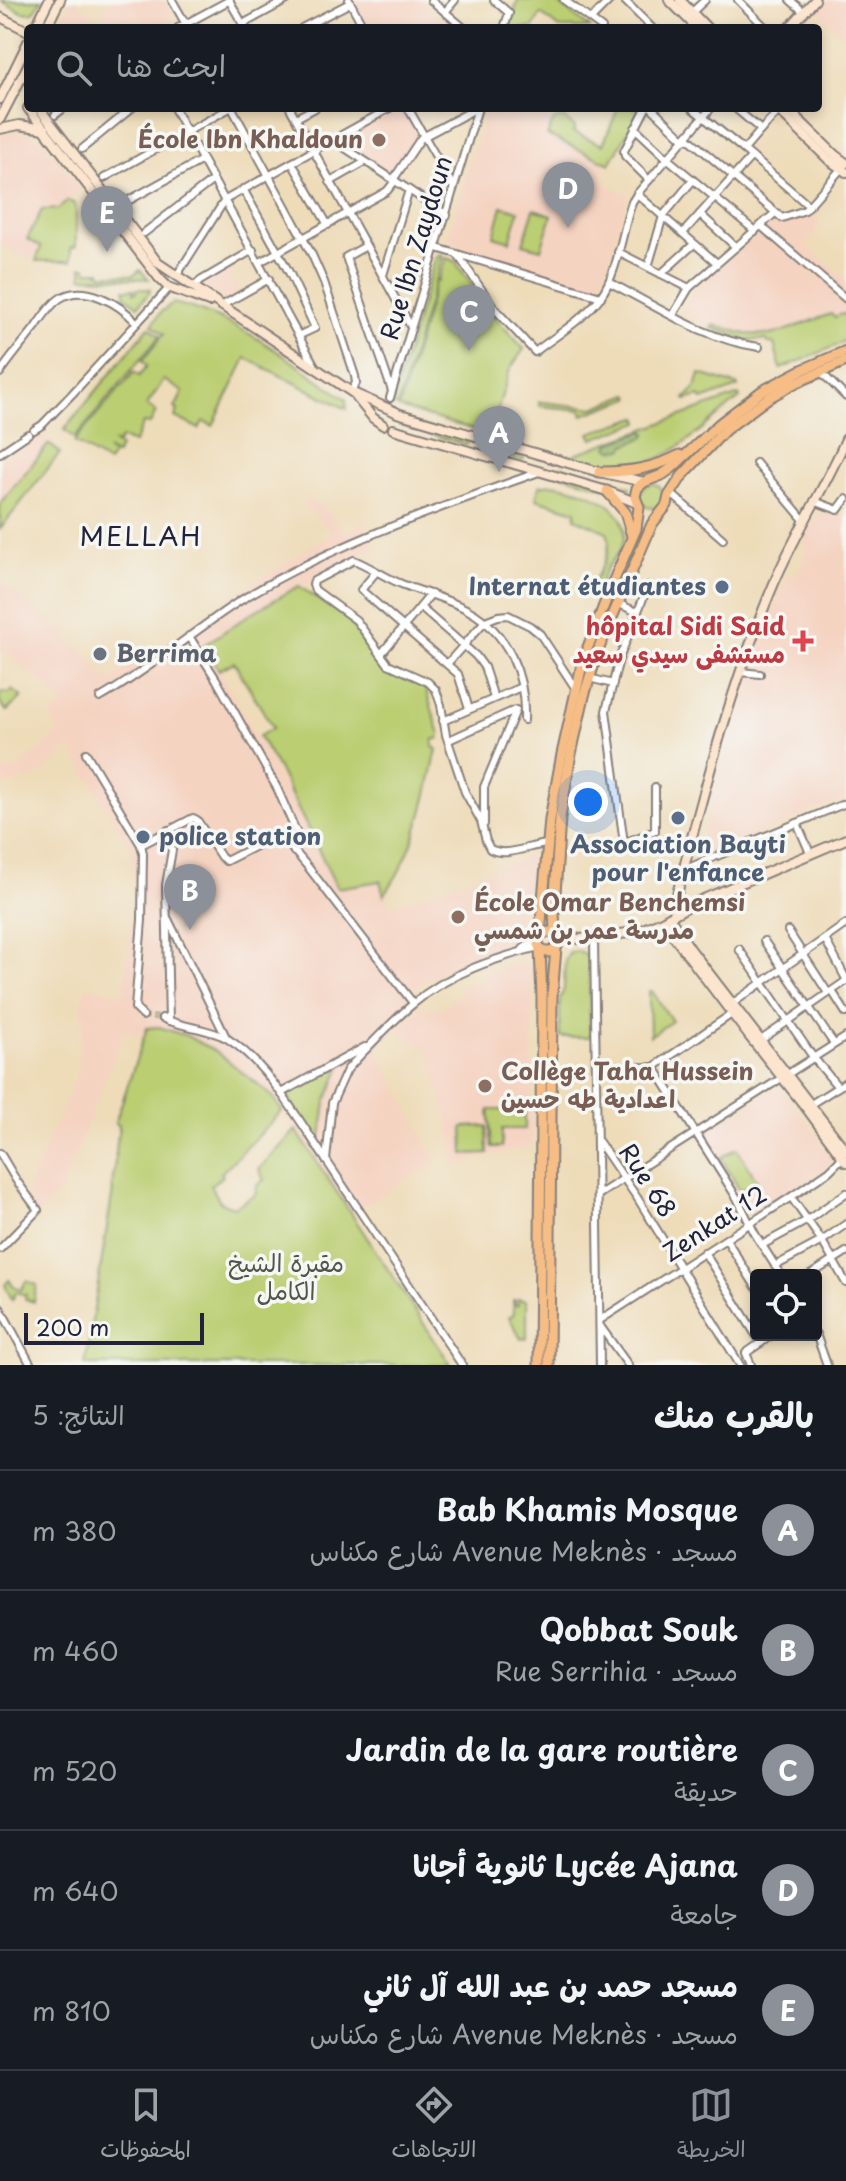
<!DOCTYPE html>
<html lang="ar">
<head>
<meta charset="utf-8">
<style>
  :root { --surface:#171b24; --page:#242831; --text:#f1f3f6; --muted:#9ea1a6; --line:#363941; --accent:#8c9099 }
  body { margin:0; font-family:"Playpen Sans","Playpen Sans Arabic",sans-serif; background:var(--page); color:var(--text); direction:rtl }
  .controls { position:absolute; right:24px; bottom:24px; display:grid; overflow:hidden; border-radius:8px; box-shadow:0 4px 12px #0003 }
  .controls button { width:72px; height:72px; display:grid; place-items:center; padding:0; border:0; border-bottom:2px solid var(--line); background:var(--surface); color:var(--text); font:40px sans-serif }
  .scale { position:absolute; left:24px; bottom:20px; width:180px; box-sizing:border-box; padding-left:8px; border:4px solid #22223b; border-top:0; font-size:22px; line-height:28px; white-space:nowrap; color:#22223b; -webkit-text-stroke:6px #f6f6f2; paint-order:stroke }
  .you { position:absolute; left:588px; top:802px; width:28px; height:28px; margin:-20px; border:6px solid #fff; border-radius:50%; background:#1a73e8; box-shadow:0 0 0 12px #1a73e833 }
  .badge { display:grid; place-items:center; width:52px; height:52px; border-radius:50%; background:var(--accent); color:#fff; font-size:26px; font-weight:700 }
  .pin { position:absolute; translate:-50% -66px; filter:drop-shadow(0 2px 4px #0008) }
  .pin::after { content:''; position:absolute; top:42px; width:28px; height:24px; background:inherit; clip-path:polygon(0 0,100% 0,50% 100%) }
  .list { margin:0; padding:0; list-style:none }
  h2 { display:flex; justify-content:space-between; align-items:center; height:104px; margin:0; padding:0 32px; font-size:34px }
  h2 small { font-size:26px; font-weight:400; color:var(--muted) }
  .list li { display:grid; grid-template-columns:52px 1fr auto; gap:24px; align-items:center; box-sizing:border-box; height:120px; padding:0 32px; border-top:2px solid var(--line) }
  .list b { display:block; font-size:30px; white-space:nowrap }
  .list p { margin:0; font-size:26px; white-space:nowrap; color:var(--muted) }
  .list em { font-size:26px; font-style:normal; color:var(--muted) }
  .icon { flex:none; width:44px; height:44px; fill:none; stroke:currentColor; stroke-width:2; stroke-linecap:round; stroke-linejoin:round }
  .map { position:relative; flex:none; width:846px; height:1365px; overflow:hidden; direction:ltr }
  .search { position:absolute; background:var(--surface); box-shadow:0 4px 12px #0003; left:24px; right:24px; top:24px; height:88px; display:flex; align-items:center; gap:20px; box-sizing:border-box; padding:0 28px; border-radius:8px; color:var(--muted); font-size:30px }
  .sheet { height:704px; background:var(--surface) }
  nav { display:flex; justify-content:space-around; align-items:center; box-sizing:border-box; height:112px; border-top:2px solid var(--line); background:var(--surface); font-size:22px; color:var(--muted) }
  nav a { display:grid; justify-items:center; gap:4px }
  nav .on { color:var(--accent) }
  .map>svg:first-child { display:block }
  .built { fill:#f5d3c1 }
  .green { fill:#bbce72; stroke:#6e7856; stroke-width:2 }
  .forest { fill:#94b164; stroke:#5b6a50; stroke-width:2 }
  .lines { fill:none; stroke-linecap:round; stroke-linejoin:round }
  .street-tunnel { stroke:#c5b7a0; stroke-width:6; stroke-dasharray:6 3; stroke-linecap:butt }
  .street-casing { stroke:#887f7a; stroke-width:10 }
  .secondary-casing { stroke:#887f7a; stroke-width:12 }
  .primary-casing { stroke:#887f7a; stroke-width:13 }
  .street { stroke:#fff; stroke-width:6 }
  .secondary { stroke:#fbe5cf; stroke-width:8 }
  .primary { stroke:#f6be86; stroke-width:9 }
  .education-dot { fill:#8d6e63; stroke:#f6f6f2; stroke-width:3 }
  .service-dot { fill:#5c6f8a; stroke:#f6f6f2; stroke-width:3 }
  .health-dot { fill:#e0444e; stroke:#f6f6f2; stroke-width:3 }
  .worship-dot { fill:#6b7280; stroke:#f6f6f2; stroke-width:3 }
  .labels { text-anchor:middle; stroke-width:7; stroke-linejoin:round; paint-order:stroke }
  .education-label { font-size:24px; font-weight:bold; fill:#785e54; stroke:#f6f6f2; text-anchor:start }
  .street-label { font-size:24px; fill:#22223b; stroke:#f6f6f2 }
  .service-label { font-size:24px; font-weight:bold; fill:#4e5e75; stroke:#f6f6f2; text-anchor:end }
  .health-label { font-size:24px; font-weight:bold; fill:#be3a42; stroke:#f6f6f2; text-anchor:end }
  .worship-label { font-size:24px; font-weight:bold; fill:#5b616d; stroke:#f6f6f2; text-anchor:start }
  .park-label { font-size:24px; fill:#50564c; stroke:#f6f6f2 }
  .neighbourhood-label { font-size:26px; letter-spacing:2px; fill:#22223b; stroke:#f6f6f2 }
</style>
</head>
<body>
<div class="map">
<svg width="846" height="1365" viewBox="0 0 846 1365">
  <rect width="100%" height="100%" fill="#f6f6f2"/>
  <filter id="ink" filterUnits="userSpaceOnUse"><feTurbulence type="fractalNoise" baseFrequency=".0125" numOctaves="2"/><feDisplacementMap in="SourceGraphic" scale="16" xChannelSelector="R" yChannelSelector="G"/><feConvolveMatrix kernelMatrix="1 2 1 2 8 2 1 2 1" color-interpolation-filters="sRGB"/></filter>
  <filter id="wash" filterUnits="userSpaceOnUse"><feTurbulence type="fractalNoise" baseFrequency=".006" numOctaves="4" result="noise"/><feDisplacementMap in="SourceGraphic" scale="32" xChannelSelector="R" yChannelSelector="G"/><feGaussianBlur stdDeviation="1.8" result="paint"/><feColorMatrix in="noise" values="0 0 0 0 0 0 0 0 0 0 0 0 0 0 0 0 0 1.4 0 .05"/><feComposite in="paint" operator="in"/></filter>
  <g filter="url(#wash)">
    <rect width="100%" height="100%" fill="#eedcb9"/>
    <g class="built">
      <polygon points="72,0 75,0 97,19 111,2 109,0 165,0 178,24 171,28 57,28"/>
      <polygon points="353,0 419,0 453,28 368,28"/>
      <polygon points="828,0 846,0 846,39 818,10"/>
      <polygon points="399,108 404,108 418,135 392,174 343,142 344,138"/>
      <polygon points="486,108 515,108 554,120 547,135 606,162 601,180 604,185 628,193 602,286 598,290 446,243"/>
      <polygon points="3,132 25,132 44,141 81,189 58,208 32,261 0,245 0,138"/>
      <polygon points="807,212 821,219 816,232 806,245 846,279 846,309 835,319 775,334 746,334 713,325 712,328 684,314 682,309 694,289 774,220 786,220"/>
      <polygon points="228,269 241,293 226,301 203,287 203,283"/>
      <polygon points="41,433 52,441 0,503 0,461 34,439"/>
      <polygon points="306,498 323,506 333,516 345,533 364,522 376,547 342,562 206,645 338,883 381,877 391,906 534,854 528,925 520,940 452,967 416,988 421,1004 377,1048 437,1162 351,1213 273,1097 217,1052 187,1036 144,1036 125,1030 61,1191 38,1216 24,1196 75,1079 83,1029 81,1004 87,987 123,994 134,888 131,850 70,747 41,775 0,787 0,771 17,768 59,733 50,715 63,705 52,692 0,648 0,581 56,625 110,679 242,590 331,534 316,515 303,507"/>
      <polygon points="821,506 846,517 846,798 708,856 698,852 713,792 770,613 787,574 795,577 796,572 799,572 806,546 802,544"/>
      <polygon points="521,961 527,962 533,969 532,1145 454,1165 449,1125 427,1046 422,1048 397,1031 422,1006 444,1009 444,1006 450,1005 450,999 461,996 459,989 484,977 482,974"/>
      <polygon points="779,1085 837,1161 752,1217 704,1137 700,1134"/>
    </g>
    <g class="green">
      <polygon points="0,0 42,0 35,11 31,13 22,12"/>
      <polygon points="518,0 554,0 590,28 559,28 541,14 533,28 509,28"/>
      <polygon points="618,108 641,108 610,164 547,135 554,120 563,118 575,127 573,132 603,145"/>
      <polygon points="68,201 75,204 76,209 76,247 71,247 71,261 36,261 41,247 27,239 42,210 58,209"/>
      <polygon points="502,206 519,211 510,241 494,236"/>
      <polygon points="534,209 552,215 541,249 523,244"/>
      <polygon points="439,255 443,255 397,407 391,405 435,259"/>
      <polygon points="446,258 455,261 490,312 524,349 510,369 493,426 510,431 511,439 509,440 399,408 436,280 438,281"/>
      <polygon points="82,267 86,267 87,271 101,271 101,274 133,275 140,270 149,279 82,277"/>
      <polygon points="125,289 134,289 134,293 137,292 137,289 150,289 150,292 138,306 125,296"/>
      <path d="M173 303C239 318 291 361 346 399L347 409 246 358 213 426 203 421 199 429 175 417 178 410 175 408 183 392 164 380 147 405 156 412 150 424 143 423 134 443 121 438 118 444 113 442 120 447 116 455 107 450 113 455 108 463 74 442 134 372 139 376 147 366 142 361 164 334 152 325 161 312Z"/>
      <polygon points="846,313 846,339 838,345 781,369 774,344 772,343 768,343 767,340 745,340 712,328 713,325 746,334 770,335 784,331 831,314 835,318 840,314 843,315"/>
      <polygon points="149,327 160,336 75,438 64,430"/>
      <polygon points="700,374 737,385 738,387 702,400 700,396 686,400 685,399 696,387"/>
      <polygon points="629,394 631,398 583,415 581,410 540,406 539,402 543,402 594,408"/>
      <path d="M739 395 740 398C677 446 660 482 572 458L573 455Z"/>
      <polygon points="638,417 640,422 593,439 590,433"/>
      <polygon points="406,421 468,440 467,445 402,426 404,426"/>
      <polygon points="479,443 523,456 524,459 521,461 477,448"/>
      <polygon points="49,444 60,453 0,529 0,503"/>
      <polygon points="561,466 631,487 630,494 559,474"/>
      <circle cx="652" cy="496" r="12"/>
      <path d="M552 484C580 488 630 503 624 539 622 551 614 558 608 566 603 574 599 585 595 594L589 591C597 574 615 551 607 532L575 518 576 511 536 499 539 486Z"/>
      <path d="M299 586 349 621 383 668 425 688 440 734 439 739H434L433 747 437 749C427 798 415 854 384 895L380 881 337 888 281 774 259 736 273 728 234 662 219 670 204 645 255 611Z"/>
      <polygon points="12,690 22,697 7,711 0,704 0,695 2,692 9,693"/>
      <polygon points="578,951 585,954 589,960 590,1037 560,1037 560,999 564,989 565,960 570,953"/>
      <polygon points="649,991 652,991 672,1021 650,1036"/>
      <polygon points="159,1027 187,1036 217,1052 273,1097 282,1111 221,1173 223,1176 210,1185 221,1203 234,1207 255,1195 257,1185 264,1180 259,1169 296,1130 451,1365 85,1365 113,1190 112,1188 119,1125 115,1123 147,1028"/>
      <polygon points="339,1066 340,1068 326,1103 321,1136 317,1139 313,1138 286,1094"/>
      <polygon points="489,1110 525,1110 525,1129 502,1129 502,1147 492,1147"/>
      <polygon points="487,1126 488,1153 464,1154 463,1127"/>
      <polygon points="737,1148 757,1181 740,1191 721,1158"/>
      <polygon points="9,1280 14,1286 21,1290 26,1281 37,1285 34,1302 25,1299 26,1295 16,1292 12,1300 5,1285"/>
      <polygon points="518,1299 525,1300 527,1302 527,1338 521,1339 509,1317 514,1314 513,1300 515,1300 515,1305 518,1305"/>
    </g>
    <polygon class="forest" points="643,431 647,433 645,437 626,445 623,449 612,450 608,447 610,443"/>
  </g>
  <g filter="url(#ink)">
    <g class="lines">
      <polyline class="street-tunnel" points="143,1016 162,1018"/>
      <g class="street-casing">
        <g id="street">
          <polyline points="172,0 188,28"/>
          <polyline points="229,0 245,28"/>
          <polyline points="349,0 364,28"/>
          <polyline points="431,0 464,28"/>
          <polyline points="494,0 509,13 504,28"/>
          <polyline points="564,0 602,28"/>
          <polyline points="624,0 652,28"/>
          <polyline points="738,0 766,28"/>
          <polyline points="790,0 804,12"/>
          <polyline points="445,12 455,0"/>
          <polyline points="690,14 705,0"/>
          <polyline points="591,19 610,0"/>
          <polyline points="243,24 287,0"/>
          <polyline points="178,28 230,0"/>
          <polyline points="302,28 350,3"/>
          <polyline points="174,108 316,368"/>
          <polyline points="232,108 312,255 324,282 355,376 356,383 351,392"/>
          <polyline points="290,108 411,327"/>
          <polyline points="408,108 454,188"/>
          <polyline points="646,108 624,151 625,156 649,180"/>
          <polyline points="652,108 685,140"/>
          <polyline points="692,108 744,150 809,206"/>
          <polyline points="735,108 761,130 744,150"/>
          <polyline points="55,115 64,108"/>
          <polyline points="296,118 315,108"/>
          <polyline points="635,128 668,159 755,231"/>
          <polyline points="761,130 779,111"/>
          <polyline points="687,137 782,218 805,210 841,169"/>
          <polyline points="333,140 447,215"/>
          <polyline points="82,149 132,108"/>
          <polyline points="292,163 328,225"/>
          <polyline points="104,178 230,108"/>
          <polyline points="393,180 421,138 477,108"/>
          <polyline points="330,182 365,162"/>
          <polyline points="243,189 290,274 315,328 300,335"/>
          <polyline points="637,194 717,263"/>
          <polyline points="124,203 202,160"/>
          <polyline points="700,214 736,247"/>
          <polyline points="761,226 846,299"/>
          <polyline points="144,233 213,180"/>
          <polyline points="683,233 751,157"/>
          <polyline points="366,246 346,257 392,391"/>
          <polyline points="437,248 601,297"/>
          <polyline points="618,252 689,288"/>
          <path d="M457 254 495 309 535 352C555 336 586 318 601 296 618 272 622 231 632 202L637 194 711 108"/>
          <polyline points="260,262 387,191 395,181"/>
          <polyline points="648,267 663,216 693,180"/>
          <polyline points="661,274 694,244"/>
          <polyline points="177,275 225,200 390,108"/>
          <polyline points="383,275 409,190"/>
          <path d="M609 282C656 306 705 340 759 347"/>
          <polyline points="194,287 200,281 253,250"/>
          <polyline points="221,306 269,279"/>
          <polyline points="673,315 689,288 775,213"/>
          <polyline points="821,372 846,397"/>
          <path d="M0 373C11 357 23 343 35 328 42 318 49 306 59 299 84 282 120 304 137 323"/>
          <polyline points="390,398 478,108"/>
          <polyline points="34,430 42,425 72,394 170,287"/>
          <polyline points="0,453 28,434"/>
          <polyline points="756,463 804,520"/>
          <polyline points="669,496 675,497 723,539"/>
          <polyline points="814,501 838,510 846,499"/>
          <polyline points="376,572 361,590 458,674 469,709"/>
          <polyline points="648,586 619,659 606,711 624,843 655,831 655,788"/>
          <polyline points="617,603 637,612"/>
          <polyline points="421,608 476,656 484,667 494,698"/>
          <polyline points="189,636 216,679 277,788 298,836 294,852"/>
          <polyline points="381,654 431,594"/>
          <polyline points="447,664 485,621 498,616 508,615 530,626 540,634 576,689"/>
          <polyline points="741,672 760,674"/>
          <polyline points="589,678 613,684"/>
          <path d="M100 698C151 669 196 628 246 597 338 542 439 508 539 472"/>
          <path d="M524 720C526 676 508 632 468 610 448 599 425 593 404 585 386 578 371 567 354 560L314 581 313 585 315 590 356 620 388 664 428 682 436 690 441 705 446 735 465 792 481 821 486 841 490 849C507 858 529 845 548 844"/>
          <polyline points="443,721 521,687"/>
          <polyline points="449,740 515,710"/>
          <polyline points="86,753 141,845 143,853 142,920 135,1008 143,1016"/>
          <polyline points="797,823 810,853"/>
          <polyline points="484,824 484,787 516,710"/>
          <polyline points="168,830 172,850 166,885 169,1021"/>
          <path d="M141 845 193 818 197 820 221 857 226 861 273 837C287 839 298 856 308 867L413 1003"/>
          <polyline points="683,870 846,803"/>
          <polyline points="168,919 226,1037"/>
          <polyline points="788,931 828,993"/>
          <polyline points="594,938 600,1365"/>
          <polyline points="825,939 846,979"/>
          <polyline points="764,941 834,1044"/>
          <polyline points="523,949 539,937"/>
          <polyline points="739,949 813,1057 838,1087"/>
          <polyline points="832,991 846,1013"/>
          <polyline points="733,1003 846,924"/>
          <path d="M162 1018C181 1027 212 1029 228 1039 267 1063 300 1122 326 1160"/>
          <polyline points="761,1040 846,981"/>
          <polyline points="654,1067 737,1198 755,1234 781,1275"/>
          <polyline points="597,1068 654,1067 736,1011"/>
          <polyline points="281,1093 365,1047"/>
          <polyline points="811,1104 846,1082"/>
          <polyline points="599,1142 638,1199 740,1365"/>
          <polyline points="598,1195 846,1037"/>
          <polyline points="791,1197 822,1241 846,1283"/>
          <polyline points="726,1239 756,1287"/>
          <polyline points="762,1245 806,1221 846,1193"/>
          <polyline points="0,1249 38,1210 16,1180 0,1153"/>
          <polyline points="704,1252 761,1343"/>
          <polyline points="775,1266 822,1241 846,1224"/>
          <polyline points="810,1275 846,1252"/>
          <polyline points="0,1308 31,1365"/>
          <polyline points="600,1320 791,1197 829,1171 843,1157"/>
          <polyline points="600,1326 628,1365"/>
          <polyline points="816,1334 827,1365"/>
          <path d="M462 1365 326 1160 332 1103 347 1070 354 1062C373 1042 392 1021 413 1004 447 974 495 958 539 947"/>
          <polyline points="751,1365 746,1353 772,1335"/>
        </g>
      </g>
      <g class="secondary-casing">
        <g id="secondary">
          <polyline points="669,0 697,28"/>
          <polyline points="680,0 707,28"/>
          <polyline points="0,17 28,31"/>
          <polyline points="35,28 49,0"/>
          <polyline points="46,28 60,0"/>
          <polyline points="789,28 815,0"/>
          <polyline points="0,99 28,42"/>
          <polyline points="28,108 159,278 168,287 209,302"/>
          <polyline points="39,108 158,263 353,393 396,412"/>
          <polyline points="776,108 829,160 846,172"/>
          <polyline points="787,108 835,155 846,163"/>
          <polyline points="0,119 28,65"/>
          <polyline points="0,129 19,125 45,129"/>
          <polyline points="356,397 373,418 383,425"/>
          <polyline points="397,413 599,472 644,482"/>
          <polyline points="393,429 607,491 637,503"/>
          <path d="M674 914 675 902C703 794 731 684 775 581 796 532 825 488 846 439"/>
          <polyline points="669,917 691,950 846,1151"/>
          <polyline points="662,921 749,1036 804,1105 846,1162"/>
          <polyline points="556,936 580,939 636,932 662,921 694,903 846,839"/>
        </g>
      </g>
      <g class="primary-casing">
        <g id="primary">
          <path d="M599 472C631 472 651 469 680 455"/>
          <polyline points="607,491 625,512 632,536"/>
          <circle cx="548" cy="942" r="10"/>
          <polyline points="540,934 550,819 562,754 583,660 611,587 636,529 639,507 635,497 637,488 644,482 662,475 672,468 719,424 762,391 802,370 846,351"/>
          <polyline points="555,935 554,909 560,818 571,754 584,696 599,648 652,524 667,505 669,496 682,476 725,430 768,398 791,385 846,361"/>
          <polyline points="539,1365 542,998 540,948"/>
          <polyline points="549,1365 552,997 556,948"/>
        </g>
      </g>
      <use href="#street" class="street"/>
      <use href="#secondary" class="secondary"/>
      <use href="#primary" class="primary"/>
    </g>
  </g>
  <g class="education-dot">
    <circle cx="379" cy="140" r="8"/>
    <circle cx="458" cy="917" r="8"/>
    <circle cx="485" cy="1086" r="8"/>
  </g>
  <g class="service-dot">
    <circle cx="722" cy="587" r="8"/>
    <circle cx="678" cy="818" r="8"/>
    <circle cx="143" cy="837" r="8"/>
  </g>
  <path class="health-dot" d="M799 629h8v8h8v8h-8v8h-8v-8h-8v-8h8z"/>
  <circle class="worship-dot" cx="100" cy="654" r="8"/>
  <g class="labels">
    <g class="education-label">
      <text x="363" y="148" text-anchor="end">École Ibn Khaldoun</text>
      <text x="474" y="911">École Omar Benchemsi<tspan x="474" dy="28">مدرسة عمر بن شمسي</tspan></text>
      <text x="501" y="1080">Collège Taha Hussein<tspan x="501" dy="28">اعدادية طه حسين</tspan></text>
    </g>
    <g class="street-label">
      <text transform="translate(417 248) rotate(-73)" y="8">Rue Ibn Zaydoun</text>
      <text transform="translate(647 1181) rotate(57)" y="8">Rue 68</text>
      <text transform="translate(715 1224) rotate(-33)" y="8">Zenkat 12</text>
    </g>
    <g class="service-label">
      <text x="706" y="595">Internat étudiantes</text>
      <text x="159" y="845" text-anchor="start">police station</text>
      <text x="678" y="853" text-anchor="middle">Association Bayti<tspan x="678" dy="28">pour l'enfance</tspan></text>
    </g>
    <g class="health-label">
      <text x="785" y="635">hôpital Sidi Said<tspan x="785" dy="28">مستشفى سيدي سعيد</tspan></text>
    </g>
    <g class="worship-label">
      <text x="116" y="662">Berrima</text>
    </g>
    <g class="park-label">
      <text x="286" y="1272">مقبرة الشيخ<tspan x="286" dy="28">الكامل</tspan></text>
    </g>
    <g class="neighbourhood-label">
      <text x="141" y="546">MELLAH</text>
    </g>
  </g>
</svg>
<div class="controls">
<button><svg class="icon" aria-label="locate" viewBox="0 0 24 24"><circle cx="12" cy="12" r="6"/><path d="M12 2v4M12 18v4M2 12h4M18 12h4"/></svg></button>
</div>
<div class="scale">200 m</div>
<div class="you"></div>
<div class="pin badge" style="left:499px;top:472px">A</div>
<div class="pin badge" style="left:190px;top:930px">B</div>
<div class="pin badge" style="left:469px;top:351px">C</div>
<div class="pin badge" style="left:568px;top:228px">D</div>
<div class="pin badge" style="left:107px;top:252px">E</div>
<div class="search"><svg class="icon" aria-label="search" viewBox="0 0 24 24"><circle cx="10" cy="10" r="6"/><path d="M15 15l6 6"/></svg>ابحث هنا</div>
</div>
<section class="sheet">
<h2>بالقرب منك<small>النتائج: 5</small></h2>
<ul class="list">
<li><span class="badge">A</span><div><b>Bab Khamis Mosque</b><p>مسجد · Avenue Meknès شارع مكناس</p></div><em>380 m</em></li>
<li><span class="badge">B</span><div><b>Qobbat Souk</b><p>مسجد · Rue Serrihia</p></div><em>460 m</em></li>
<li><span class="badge">C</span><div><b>Jardin de la gare routière</b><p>حديقة</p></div><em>520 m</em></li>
<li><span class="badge">D</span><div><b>Lycée Ajana ثانوية أجانا</b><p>جامعة</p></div><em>640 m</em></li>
<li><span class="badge">E</span><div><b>مسجد حمد بن عبد الله آل ثاني</b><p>مسجد · Avenue Meknès شارع مكناس</p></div><em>810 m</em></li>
</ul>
</section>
<nav>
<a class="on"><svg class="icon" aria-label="map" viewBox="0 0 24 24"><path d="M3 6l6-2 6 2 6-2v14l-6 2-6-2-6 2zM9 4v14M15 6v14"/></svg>الخريطة</a>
<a><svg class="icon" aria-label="directions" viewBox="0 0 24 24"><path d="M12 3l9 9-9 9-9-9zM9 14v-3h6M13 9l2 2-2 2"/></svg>الاتجاهات</a>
<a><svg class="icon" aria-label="saved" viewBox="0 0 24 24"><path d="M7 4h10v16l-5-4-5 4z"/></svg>المحفوظات</a>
</nav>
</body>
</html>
